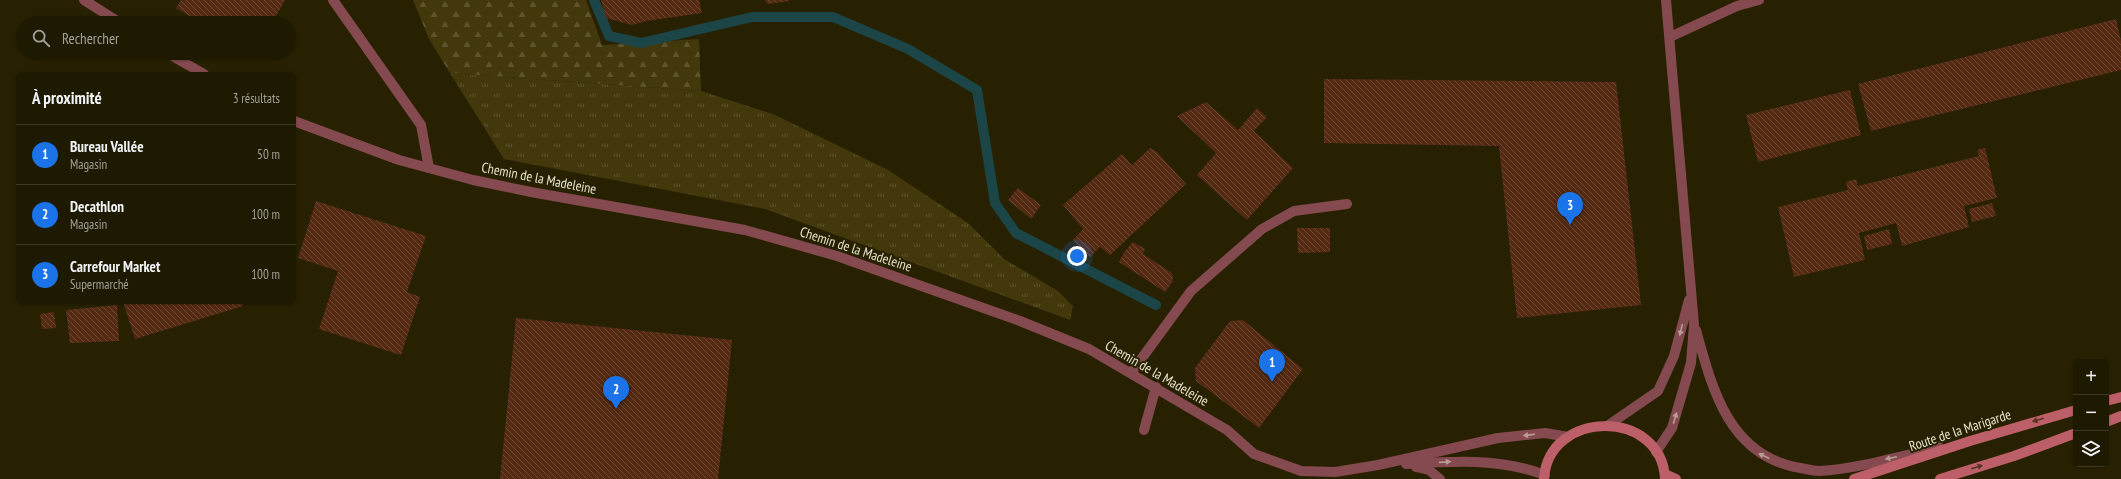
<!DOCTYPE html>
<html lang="fr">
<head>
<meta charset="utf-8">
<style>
  :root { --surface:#1e1901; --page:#26220b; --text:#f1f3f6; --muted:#a1a099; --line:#3c3823; --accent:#1a73e8 }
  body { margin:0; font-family:"PT Sans Narrow",sans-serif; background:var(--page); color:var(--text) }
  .controls { position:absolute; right:12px; bottom:12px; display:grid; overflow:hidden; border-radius:6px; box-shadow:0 1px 3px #0004 }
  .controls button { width:36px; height:36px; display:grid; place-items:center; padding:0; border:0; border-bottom:1px solid var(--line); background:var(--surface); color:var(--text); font:20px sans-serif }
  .you { position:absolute; left:1077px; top:256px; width:14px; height:14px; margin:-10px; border:3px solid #fff; border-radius:50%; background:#1a73e8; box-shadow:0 0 0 6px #1a73e833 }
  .badge { display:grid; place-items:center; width:26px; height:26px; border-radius:50%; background:var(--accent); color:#fff; font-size:13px; font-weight:700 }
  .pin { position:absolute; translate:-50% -33px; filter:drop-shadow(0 1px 2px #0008) }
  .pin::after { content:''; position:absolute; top:21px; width:14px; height:12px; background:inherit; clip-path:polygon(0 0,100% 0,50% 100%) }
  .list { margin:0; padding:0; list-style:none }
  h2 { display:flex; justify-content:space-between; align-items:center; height:52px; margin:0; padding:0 16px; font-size:17px }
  h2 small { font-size:13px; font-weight:400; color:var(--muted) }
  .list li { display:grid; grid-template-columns:26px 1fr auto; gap:12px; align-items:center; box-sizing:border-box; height:60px; padding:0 16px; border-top:1px solid var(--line) }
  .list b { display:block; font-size:15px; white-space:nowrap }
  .list p { margin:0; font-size:13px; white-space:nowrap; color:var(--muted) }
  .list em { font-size:13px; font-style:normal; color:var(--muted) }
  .icon { flex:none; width:22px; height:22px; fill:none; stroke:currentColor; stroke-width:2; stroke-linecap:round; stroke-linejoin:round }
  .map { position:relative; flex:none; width:2121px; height:479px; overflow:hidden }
  .search { position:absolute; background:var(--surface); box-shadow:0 1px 3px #0004; left:16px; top:16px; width:280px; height:44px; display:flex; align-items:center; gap:10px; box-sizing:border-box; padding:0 14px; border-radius:22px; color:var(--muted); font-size:15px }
  .panel { position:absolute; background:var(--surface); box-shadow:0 1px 3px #0004; left:16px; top:72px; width:280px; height:232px; border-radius:6px }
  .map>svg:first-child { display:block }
  .grass { fill:url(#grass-tufts) }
  .forest { fill:url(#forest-firs) }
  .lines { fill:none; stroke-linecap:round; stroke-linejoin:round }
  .stream { stroke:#1b4547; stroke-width:10 }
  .building { fill:url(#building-back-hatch) }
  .service { stroke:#854a4f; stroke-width:10 }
  .minor { stroke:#854a4f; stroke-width:10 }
  .secondary { stroke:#bd5f69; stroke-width:10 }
  .oneway { fill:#ba9e96 }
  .oneway2 { fill:#553420 }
  .labels { text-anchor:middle; stroke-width:4; stroke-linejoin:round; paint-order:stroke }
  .street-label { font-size:14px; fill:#e6e2d0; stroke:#282101 }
</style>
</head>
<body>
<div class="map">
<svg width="2121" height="479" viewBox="0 0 2121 479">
  <defs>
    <pattern id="grass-tufts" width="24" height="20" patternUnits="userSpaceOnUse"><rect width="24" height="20" fill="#42380b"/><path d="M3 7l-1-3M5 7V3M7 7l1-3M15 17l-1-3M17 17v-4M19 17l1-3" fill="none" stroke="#5d542e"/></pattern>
    <pattern id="forest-firs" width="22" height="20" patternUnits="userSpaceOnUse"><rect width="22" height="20" fill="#42380b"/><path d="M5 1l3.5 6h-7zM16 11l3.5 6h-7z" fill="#5d542e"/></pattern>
    <pattern id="building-back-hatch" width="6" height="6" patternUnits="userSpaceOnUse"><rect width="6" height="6" fill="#542a12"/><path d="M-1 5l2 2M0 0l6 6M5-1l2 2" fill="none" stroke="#6d4933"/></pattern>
  </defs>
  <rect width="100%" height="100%" fill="#282101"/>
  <polygon class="grass" points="450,73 701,91 773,114 888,170 968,223 1004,259 1058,291 1073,306 1070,320 765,209 504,159"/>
  <polygon class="forest" points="413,0 586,0 602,45 699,39 701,91 450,73 429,39"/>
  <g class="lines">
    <polyline class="stream" points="594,0 609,36 641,43 752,17 833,17 908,49 977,90 995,203 1016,233 1156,305"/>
  </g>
  <g class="building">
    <polygon points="181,0 285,0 272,23 201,23 176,8"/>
    <polygon points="601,0 699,0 702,13 646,21 632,25 606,18"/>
    <polygon points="765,0 789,0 789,1 768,4"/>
    <polygon points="2116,19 2121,41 2121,70 1871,131 1858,84"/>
    <polygon points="1324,79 1616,82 1641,305 1517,318 1499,146 1324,143"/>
    <polygon points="1850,90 1861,135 1758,162 1746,115"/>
    <polygon points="1206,102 1238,130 1257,108 1267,117 1254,131 1293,168 1247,220 1197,175 1216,153 1177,116"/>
    <polygon points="1150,148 1157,152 1186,184 1110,255 1100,247 1090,257 1073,240 1083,229 1063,205 1122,154 1132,165"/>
    <polygon points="1985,148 1997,198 1964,206 1969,227 1902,246 1896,223 1859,233 1865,260 1794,277 1778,207 1848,190 1846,182 1856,179 1858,186 1979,156 1977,150"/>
    <polygon points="1018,188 1041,205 1031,219 1008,200"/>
    <polygon points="316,201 426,236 407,292 420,297 401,355 319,329 338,271 298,258"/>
    <polygon points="1992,203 1996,216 1972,222 1969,209"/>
    <polygon points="1297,228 1330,228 1330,252 1298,253"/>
    <polygon points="1889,229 1892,244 1867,250 1864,236"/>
    <polygon points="1133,242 1145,249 1143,254 1172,273 1173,281 1165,292 1119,262 1125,251"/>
    <polygon points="123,302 241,302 243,306 135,339"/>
    <polygon points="117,305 119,341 70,343 66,310"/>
    <polygon points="54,312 56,328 42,329 40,314"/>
    <polygon points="516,318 732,340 718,479 500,479"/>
    <polygon points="1243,320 1303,369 1259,428 1196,381 1195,368 1230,321"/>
  </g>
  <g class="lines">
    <g class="service">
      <polyline points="333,0 421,125 429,168"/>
      <polyline points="1670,37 1737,6 1759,0"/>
      <polyline points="1131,373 1191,291 1262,229 1294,211 1347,204"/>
      <polyline points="1144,430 1156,387"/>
    </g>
    <g class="minor">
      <polyline points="84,0 120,23"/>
      <polyline points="167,53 204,74"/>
      <polyline points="294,121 399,160 473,180 531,192 745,230 837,256 1020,321 1089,349 1227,430 1254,454 1301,471 1335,472 1378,465 1498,438 1545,433 1568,437"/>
      <path d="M1696 330C1712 388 1728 453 1795 467 1803 468 1812 471 1819 471 1857 469 1901 456 1939 447"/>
      <polyline points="1610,424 1658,391 1674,356 1689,300"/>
      <polyline points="1656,452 1672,428 1691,363 1694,325 1666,0"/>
      <path d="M1406 464C1453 461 1500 458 1545 475"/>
      <polyline points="1416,467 1429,470 1440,479"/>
    </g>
    <g class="secondary">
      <polyline points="2106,401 2121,397"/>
      <polyline points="2106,422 2121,416"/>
      <polyline points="1665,474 1676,479"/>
      <path d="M1544 479C1548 409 1662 408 1665 479"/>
      <polyline points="1854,479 1970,441 2076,410"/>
      <polyline points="1940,479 2014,456 2076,433"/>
    </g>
  </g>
  <defs><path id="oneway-solid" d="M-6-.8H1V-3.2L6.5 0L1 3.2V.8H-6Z"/></defs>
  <g class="oneway">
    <use href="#oneway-solid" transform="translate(1681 330) rotate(104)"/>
    <use href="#oneway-solid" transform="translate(1675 418) rotate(-74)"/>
    <use href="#oneway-solid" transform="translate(1529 435) rotate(173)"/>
    <use href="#oneway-solid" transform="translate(1764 456) rotate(-155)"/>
    <use href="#oneway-solid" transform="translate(1891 458) rotate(168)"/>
    <use href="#oneway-solid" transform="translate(1445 462) rotate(-4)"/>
  </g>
  <g class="oneway2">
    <use href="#oneway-solid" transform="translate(2038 420) rotate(164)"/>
    <use href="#oneway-solid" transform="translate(1977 467) rotate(-17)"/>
  </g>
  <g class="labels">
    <g class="street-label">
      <text transform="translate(539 178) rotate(11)" y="5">Chemin de la Madeleine</text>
      <text transform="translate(856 249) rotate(18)" y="5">Chemin de la Madeleine</text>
      <text transform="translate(1157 373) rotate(30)" y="5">Chemin de la Madeleine</text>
      <text transform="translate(1960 430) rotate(-18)" y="5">Route de la Marigarde</text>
    </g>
  </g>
</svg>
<div class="controls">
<button>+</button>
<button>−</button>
<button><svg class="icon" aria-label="layers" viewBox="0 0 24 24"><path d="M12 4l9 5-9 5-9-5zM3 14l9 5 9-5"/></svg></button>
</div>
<div class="you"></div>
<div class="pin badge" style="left:1272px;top:382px">1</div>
<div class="pin badge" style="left:616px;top:409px">2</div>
<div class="pin badge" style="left:1570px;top:225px">3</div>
<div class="search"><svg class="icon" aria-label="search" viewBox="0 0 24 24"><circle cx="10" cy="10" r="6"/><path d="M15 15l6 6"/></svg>Rechercher</div>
<section class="panel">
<h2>À proximité<small>3 résultats</small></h2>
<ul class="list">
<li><span class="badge">1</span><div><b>Bureau Vallée</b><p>Magasin</p></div><em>50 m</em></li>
<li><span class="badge">2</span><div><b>Decathlon</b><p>Magasin</p></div><em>100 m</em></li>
<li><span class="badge">3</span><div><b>Carrefour Market</b><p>Supermarché</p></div><em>100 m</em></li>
</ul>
</section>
</div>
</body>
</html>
